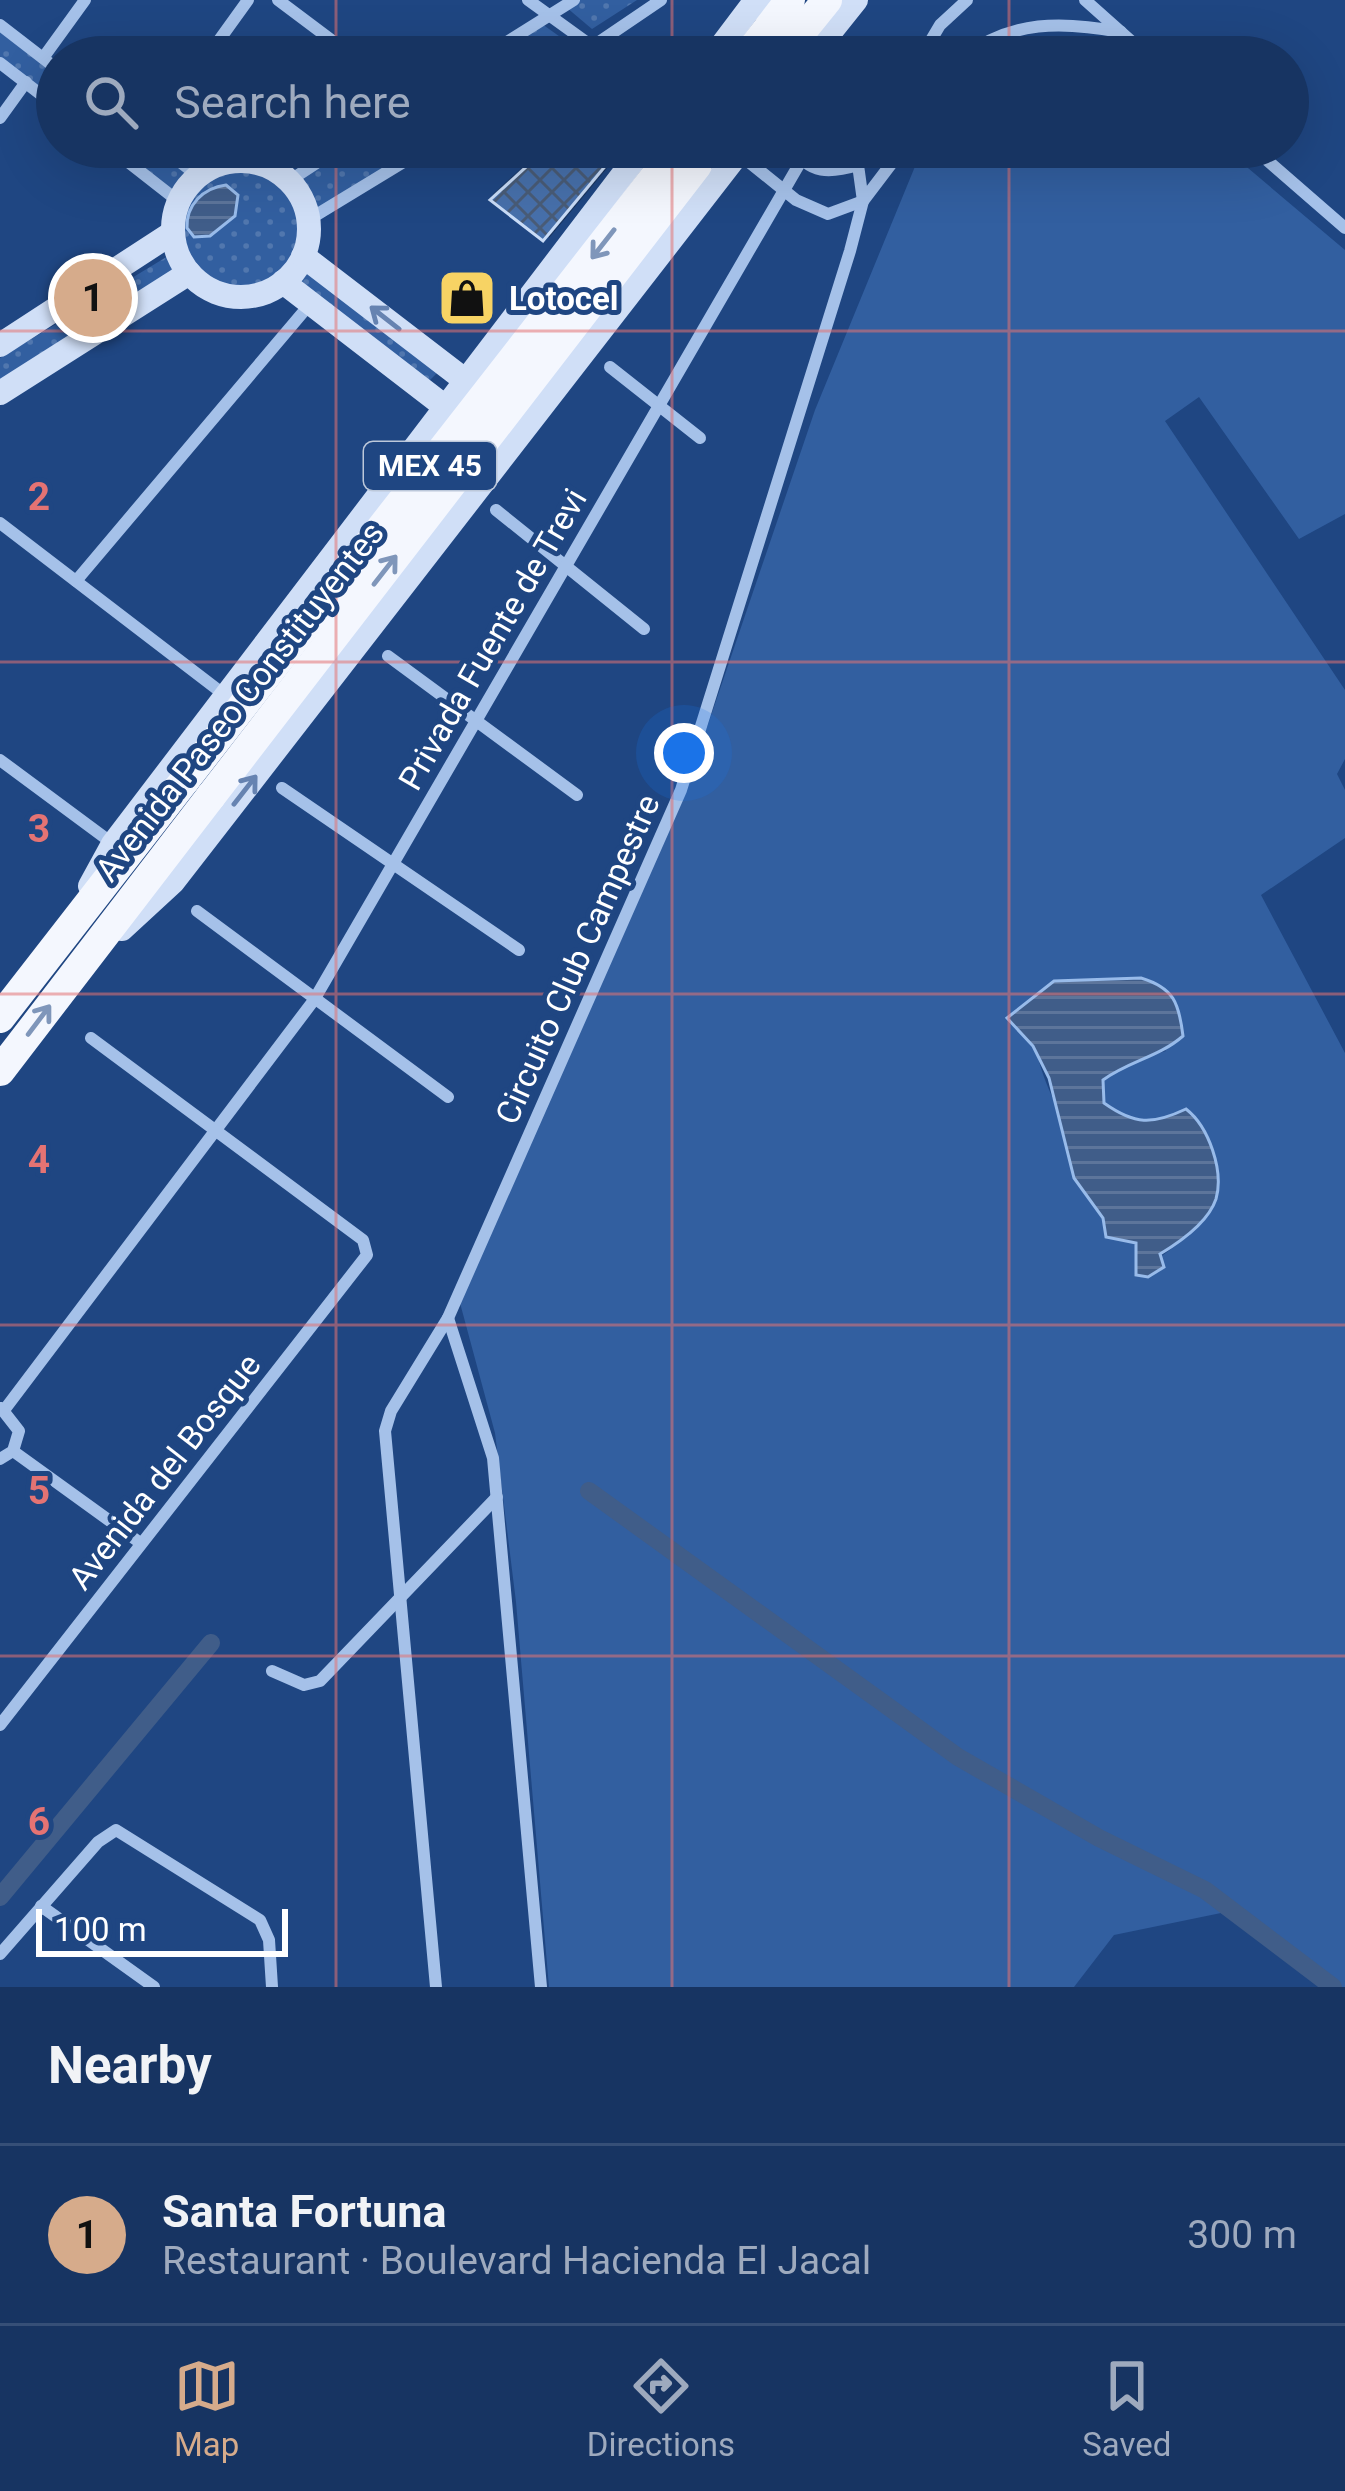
<!DOCTYPE html>
<html lang="en">
<head>
<meta charset="utf-8">
<style>
  :root { --surface:#173462; --page:#203c68; --text:#f1f3f6; --muted:#9eaabe; --line:#364f77; --accent:#d6ab8b }
  body { margin:0; font-family:Roboto,sans-serif; background:var(--page); color:var(--text) }
  .scale { position:absolute; left:36px; bottom:30px; width:252px; box-sizing:border-box; padding-left:12px; border:6px solid #fff; border-top:0; font-size:33px; line-height:42px; white-space:nowrap; color:#fff; -webkit-text-stroke:9px #1f4682; paint-order:stroke }
  .you { position:absolute; left:684px; top:753px; width:42px; height:42px; margin:-30px; border:9px solid #fff; border-radius:50%; background:#1a73e8; box-shadow:0 0 0 18px #1a73e833 }
  .badge { display:grid; place-items:center; width:78px; height:78px; border-radius:50%; background:var(--accent); color:#111; font-size:39px; font-weight:700 }
  .pin { position:absolute; translate:-50% -50%; border:6px solid #fff; box-shadow:0 3px 12px #0006 }
  .list { margin:0; padding:0; list-style:none }
  h2 { display:flex; justify-content:space-between; align-items:center; height:156px; margin:0; padding:0 48px; font-size:51px }
  h2 small { font-size:39px; font-weight:400; color:var(--muted) }
  .list li { display:grid; grid-template-columns:78px 1fr auto; gap:36px; align-items:center; box-sizing:border-box; height:180px; padding:0 48px; border-top:3px solid var(--line) }
  .list b { display:block; font-size:45px; white-space:nowrap }
  .list p { margin:0; font-size:39px; white-space:nowrap; color:var(--muted) }
  .list em { font-size:39px; font-style:normal; color:var(--muted) }
  .icon { flex:none; width:66px; height:66px; fill:none; stroke:currentColor; stroke-width:2; stroke-linecap:round; stroke-linejoin:round }
  .map { position:relative; flex:none; width:1345px; height:1987px; overflow:hidden }
  .search { position:absolute; background:var(--surface); box-shadow:0 12px 48px #0002; left:36px; right:36px; top:36px; height:132px; display:flex; align-items:center; gap:30px; box-sizing:border-box; padding:0 42px; border-radius:66px; color:var(--muted); font-size:45px }
  .sheet { height:336px; background:var(--surface) }
  nav { display:flex; justify-content:space-around; align-items:center; box-sizing:border-box; height:168px; border-top:3px solid var(--line); background:var(--surface); font-size:33px; color:var(--muted) }
  nav a { display:grid; justify-items:center; gap:6px }
  nav .on { color:var(--accent) }
  .map>svg:first-child { display:block }
  .grass { fill:#325fa0; fill-rule:evenodd }
  .park { fill:url(#park-dots) }
  .water { fill:url(#water-rules); stroke:#98bbea; stroke-width:3 }
  .lines { fill:none; stroke-linecap:round; stroke-linejoin:round }
  .canal { stroke:#405d89; stroke-width:18 }
  .building { fill:url(#building-cross-hatch); stroke:#c9dcf7; stroke-width:3; filter:url(#shadow) }
  .minor { stroke:#a5c1e9; stroke-width:12 }
  .secondary { stroke:#d0dff7; stroke-width:24 }
  .trunk { stroke:#f4f7fe; stroke-width:30 }
  .trunk-bridge { stroke:#f4f7fe; stroke-width:30 }
  .oneway { stroke:#7f96ba }
  .oneway2 { stroke:#6683b1 }
  .grid { fill:none; stroke:#e47373; stroke-width:3; stroke-opacity:0.55 }
  .labels { text-anchor:middle; stroke-width:10; stroke-linejoin:round; paint-order:stroke }
  .shield { fill:#1f4682; stroke:#bcc8da; stroke-width:3 }
  .shield-label { font-size:30px; font-weight:bold; fill:#fff }
  .poi-label { font-size:33px; font-weight:bold; fill:#fff; stroke:#1f4682; text-anchor:start }
  .street-label { font-size:33px; fill:#fff; stroke:#1f4682 }
  .grid-label { font-size:39px; text-anchor:middle; font-weight:bold; fill:#e47373; stroke:#1f4682; stroke-width:10; stroke-linejoin:round; paint-order:stroke }
</style>
</head>
<body>
<div class="map">
<svg width="1345" height="1987" viewBox="0 0 1345 1987">
  <defs>
    <pattern id="park-dots" width="8" height="8" patternUnits="userSpaceOnUse" patternTransform="scale(3)"><rect width="8" height="8" fill="#325fa0"/><path d="M2 2h.1M6 6h.1" fill="none" stroke="#5177ae" stroke-width="1.8" stroke-linecap="round"/></pattern>
    <pattern id="water-rules" width="6" height="5" patternUnits="userSpaceOnUse" patternTransform="scale(3)"><rect width="6" height="5" fill="#405d89"/><path d="M0 2.5h6" fill="none" stroke="#5d759b"/></pattern>
    <pattern id="building-cross-hatch" width="8" height="8" patternUnits="userSpaceOnUse" patternTransform="scale(3)"><rect width="8" height="8" fill="#4770ab"/><path d="M0 0l8 8M0 8l8-8" fill="none" stroke="#4a5c77"/></pattern>
    <filter id="shadow"><feDropShadow dx="5.5" dy="-5.5" stdDeviation="0" flood-color="#0009"/></filter>
  </defs>
  <rect width="100%" height="100%" fill="#1f4682"/>
  <g class="grass">
    <polygon points="1055,36 1116,57 999,57 1017,44"/>
    <path d="M923 147H1223L1345 250V514L1299 539 1199 397 1165 421 1345 690V759L1337 774 1345 790V838L1261 895 1345 1053V1987H1327L1221 1913 1114 1935 1074 1987H549L516 1602 495 1433 460 1303 685 792 815 410ZM1054 981 1085 982 1166 1051 1126 1063 1103 1080 1104 1103 1133 1123 1163 1120 1190 1235 1136 1275C1136 1263 1138 1249 1133 1238 1107 1181 987 1040 1054 981Z"/>
  </g>
  <g class="park">
    <polygon points="579,0 637,0 592,29 566,7"/>
    <polygon points="542,24 577,49 563,57 491,57"/>
    <polygon points="0,32 57,76 57,103 0,60"/>
    <polygon points="113,147 154,147 193,175 179,195"/>
    <polygon points="350,147 418,147 311,213 297,180"/>
    <circle cx="241" cy="229" r="68"/>
    <polygon points="173,253 182,272 0,385 0,358"/>
    <polygon points="308,273 442,368 429,381 298,285"/>
  </g>
  <g class="water">
    <path d="M226 185 238 195 235 216 210 236 194 237 187 228C186 205 203 188 226 185Z"/>
    <path d="M1141 978C1174 988 1179 1003 1183 1036 1159 1057 1129 1061 1103 1080L1104 1103C1135 1125 1152 1125 1186 1109 1209 1127 1224 1171 1216 1199 1208 1223 1180 1242 1160 1254L1164 1267 1148 1277 1136 1275V1243L1106 1237 1103 1218 1074 1178 1049 1078 1033 1046 1007 1018 1054 981Z"/>
  </g>
  <g class="lines">
    <g class="canal">
      <polyline points="589,1491 958,1757 1099,1838 1205,1890 1333,1987"/>
      <polyline points="0,1897 211,1643"/>
    </g>
  </g>
  <polygon class="building" points="548,147 598,147 612,158 543,241 490,200"/>
  <g class="lines">
    <g class="minor">
      <polyline points="278,0 354,57"/>
      <polyline points="528,0 607,57"/>
      <polyline points="1085,0 1149,57"/>
      <polyline points="0,25 57,69"/>
      <polyline points="207,57 248,0"/>
      <polyline points="483,57 574,0"/>
      <polyline points="577,57 661,0"/>
      <polyline points="921,57 940,25 967,0"/>
      <path d="M963 57C1012 20 1062 21 1121 32"/>
      <polyline points="43,58 85,0"/>
      <polyline points="0,63 57,107"/>
      <polyline points="0,118 26,82"/>
      <polyline points="109,147 178,201"/>
      <polyline points="161,147 198,176"/>
      <path d="M794 147C808 175 831 173 858 165"/>
      <polyline points="1252,147 1345,228"/>
      <polyline points="739,154 796,200 828,214 863,201 904,147"/>
      <polyline points="289,181 341,147"/>
      <polyline points="308,220 428,147"/>
      <polyline points="610,367 700,438"/>
      <polyline points="496,510 644,629"/>
      <polyline points="0,523 226,696"/>
      <polyline points="76,581 310,304"/>
      <polyline points="388,656 577,795"/>
      <polyline points="0,760 112,843"/>
      <polyline points="282,788 519,950"/>
      <polyline points="197,911 448,1097"/>
      <polyline points="448,1318 493,1458 541,1987"/>
      <polyline points="5,1409 314,1000 801,161"/>
      <polyline points="13,1451 139,1542"/>
      <polyline points="0,1459 13,1451 19,1431 1,1408"/>
      <polyline points="272,1671 304,1685 320,1681 497,1497"/>
      <polyline points="0,1725 367,1255 363,1240 91,1038"/>
      <polyline points="41,1906 154,1987"/>
      <polyline points="0,1954 98,1842 116,1830 260,1920 269,1940 272,1987"/>
      <polyline points="436,1987 385,1431 391,1411 448,1318 681,790 850,251 863,201 858,165 869,147"/>
    </g>
    <g class="secondary">
      <path d="M765 0C766 34 794 50 825 39"/>
      <polyline points="816,50 856,0"/>
      <polyline points="713,57 756,0"/>
      <circle cx="241" cy="229" r="68"/>
      <polyline points="303,256 466,381"/>
      <polyline points="283,282 457,416"/>
      <polyline points="0,345 172,233"/>
      <polyline points="0,393 189,273"/>
      <polyline points="90,886 113,844 644,147"/>
      <polyline points="122,929 173,882 743,147"/>
    </g>
    <g class="trunk">
      <polyline points="0,1018 185,780"/>
      <polyline points="0,1071 211,796"/>
    </g>
    <g class="trunk-bridge">
      <polyline points="746,57 790,0"/>
      <polyline points="781,57 827,0"/>
      <polyline points="185,780 675,151"/>
      <polyline points="211,796 697,165"/>
    </g>
  </g>
  <defs><path id="oneway-shaft" d="M-6 0H5M1.5-3L5.5 0L1.5 3" fill="none" stroke-width="1.6" stroke-linecap="round" stroke-linejoin="round" transform="scale(3)"/></defs>
  <g class="oneway">
    <use href="#oneway-shaft" transform="translate(603 244) rotate(128)"/>
    <use href="#oneway-shaft" transform="translate(385 570) rotate(-52)"/>
    <use href="#oneway-shaft" transform="translate(39 1020) rotate(-53)"/>
  </g>
  <g class="oneway2">
    <use href="#oneway-shaft" transform="translate(385 318) rotate(-142)"/>
    <use href="#oneway-shaft" transform="translate(245 790) rotate(-52)"/>
  </g>
  <path class="grid" d="M336 0V57M672 0V57M1009 0V57M336 147V1987M672 147V1987M1009 147V1987M0 331H1345M0 662H1345M0 994H1345M0 1325H1345M0 1656H1345"/>
  <defs>
    <g id="shop-square" transform="scale(3)"><rect x="-9" y="-9" width="18" height="18" rx="4" fill="#f7d364" stroke="#1f4682"/><path d="M-5-2.5h2.3a2.7 3.5 0 0 1 5.4 0H5L5.5 6h-11ZM-1.5-2.5h3a1.5 2.3 0 0 0-3 0Z" fill="#111"/></g>
  </defs>
  <g fill-rule="evenodd">
    <use href="#shop-square" x="467" y="298"/>
  </g>
  <g class="labels">
    <rect class="shield" x="364" y="442" width="132" height="48" rx="9"/>
    <g class="shield-label">
      <text x="430" y="476">MEX 45</text>
    </g>
    <g class="poi-label">
      <text x="509" y="310">Lotocel</text>
    </g>
    <g class="street-label">
      <text transform="translate(492 639) rotate(-60)" y="12">Privada Fuente de Trevi</text>
      <text transform="translate(239 701) rotate(-52)" y="12">Avenida Paseo Constituyentes</text>
      <text transform="translate(577 959) rotate(-66)" y="12">Circuito Club Campestre</text>
      <text transform="translate(164 1471) rotate(-52)" y="12">Avenida del Bosque</text>
    </g>
  </g>
  <g class="grid-label">
    <text x="39" y="510">2</text>
    <text x="39" y="842">3</text>
    <text x="39" y="1173">4</text>
    <text x="39" y="1504">5</text>
    <text x="39" y="1835">6</text>
  </g>
</svg>
<div class="scale">100 m</div>
<div class="you"></div>
<div class="pin badge" style="left:93px;top:298px">1</div>
<div class="search"><svg class="icon" aria-label="search" viewBox="0 0 24 24"><circle cx="10" cy="10" r="6"/><path d="M15 15l6 6"/></svg>Search here</div>
</div>
<section class="sheet">
<h2>Nearby<small></small></h2>
<ul class="list">
<li><span class="badge">1</span><div><b>Santa Fortuna</b><p>Restaurant · Boulevard Hacienda El Jacal</p></div><em>300 m</em></li>
</ul>
</section>
<nav>
<a class="on"><svg class="icon" aria-label="map" viewBox="0 0 24 24"><path d="M3 6l6-2 6 2 6-2v14l-6 2-6-2-6 2zM9 4v14M15 6v14"/></svg>Map</a>
<a><svg class="icon" aria-label="directions" viewBox="0 0 24 24"><path d="M12 3l9 9-9 9-9-9zM9 14v-3h6M13 9l2 2-2 2"/></svg>Directions</a>
<a><svg class="icon" aria-label="saved" viewBox="0 0 24 24"><path d="M7 4h10v16l-5-4-5 4z"/></svg>Saved</a>
</nav>
</body>
</html>
